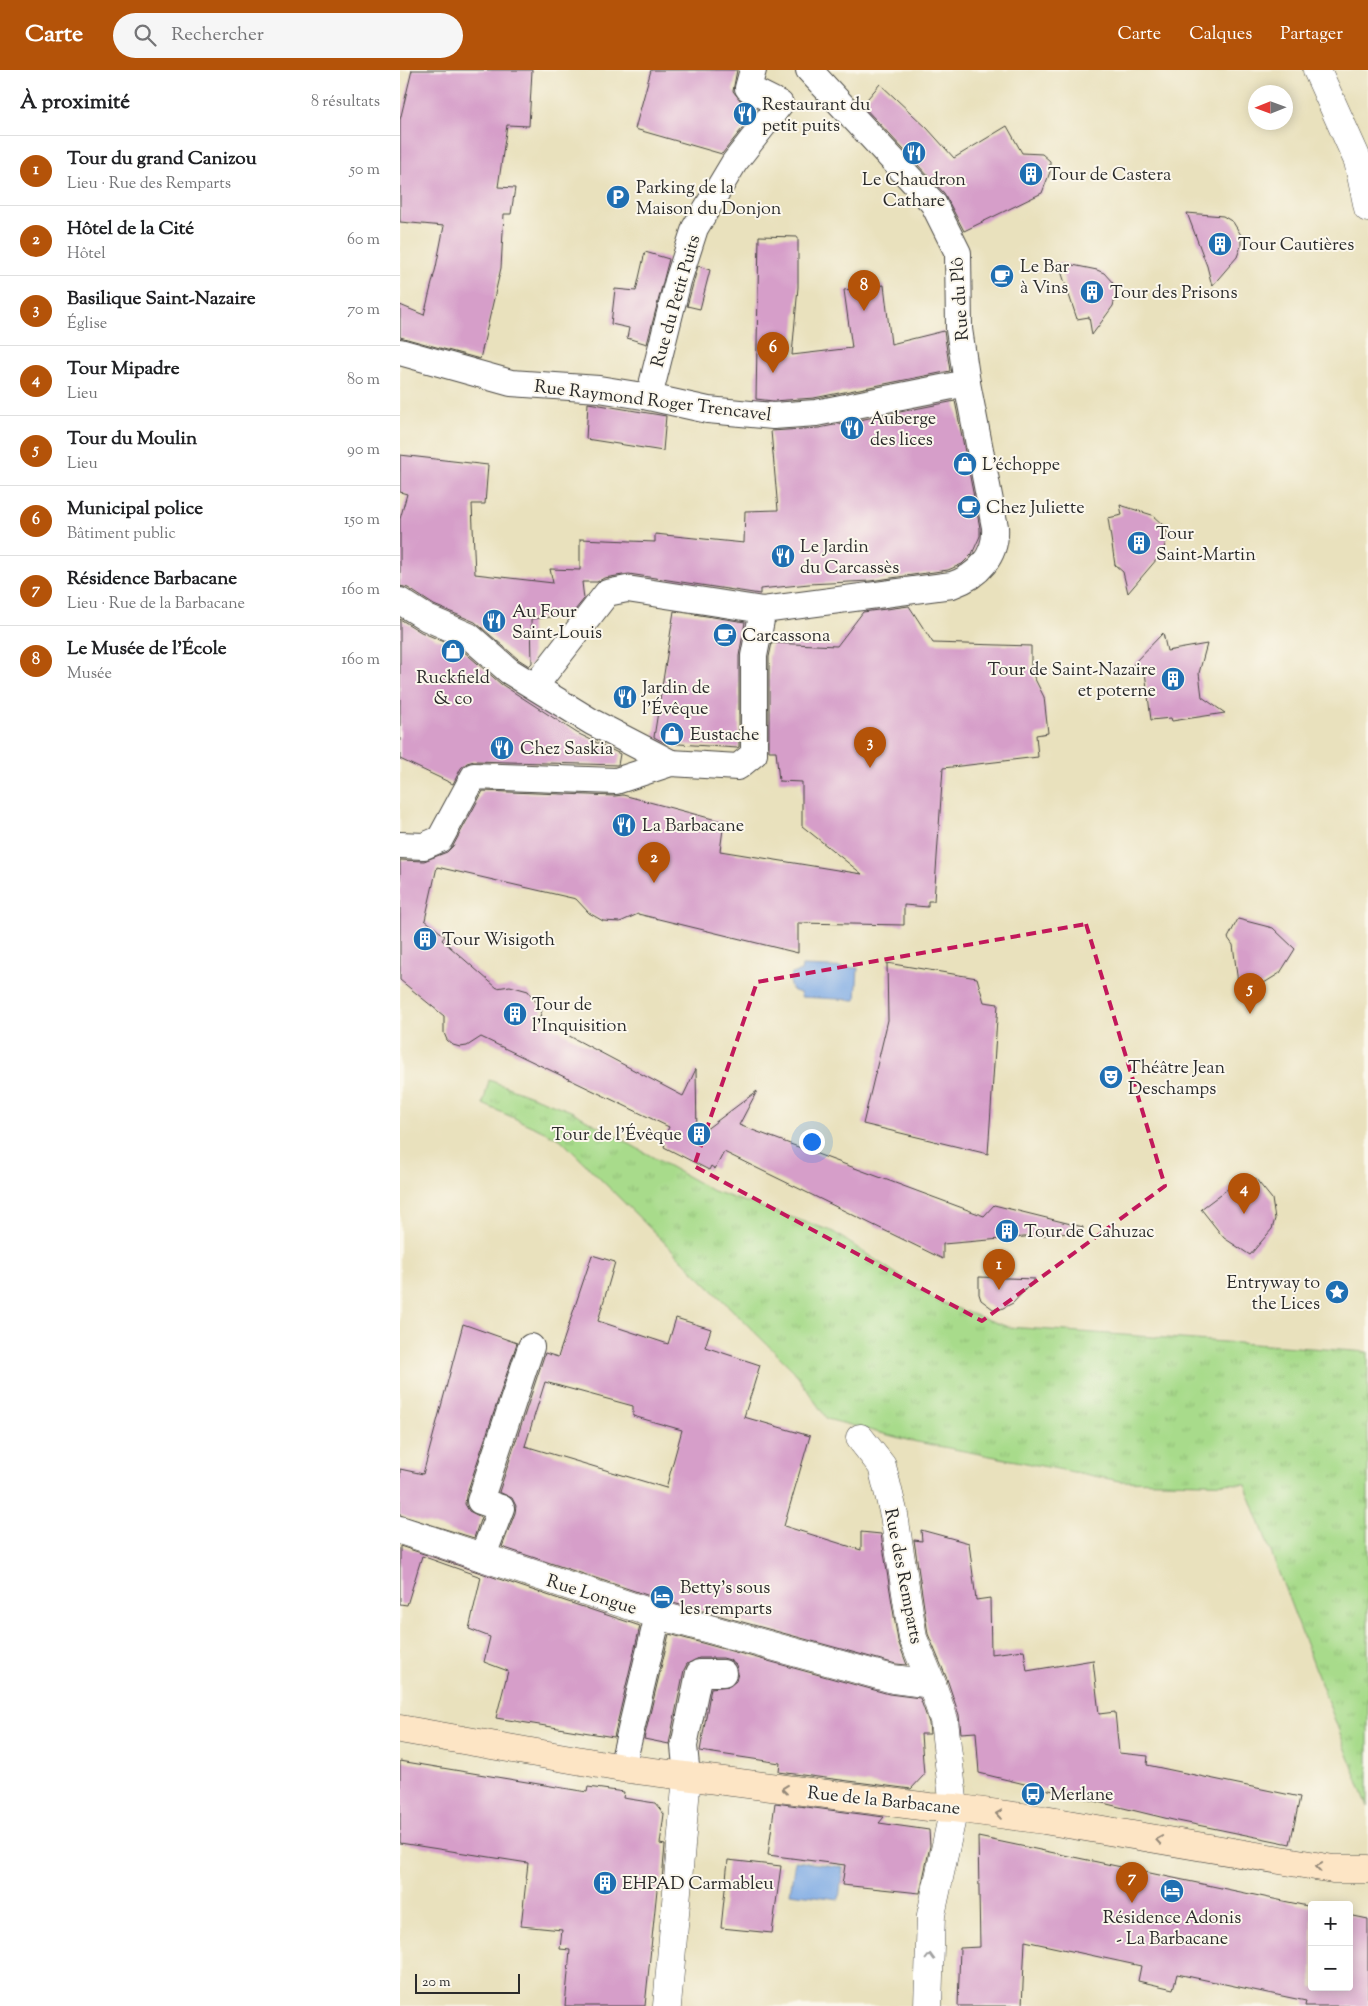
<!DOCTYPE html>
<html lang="fr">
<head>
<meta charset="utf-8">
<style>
  :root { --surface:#fff; --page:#f6f6f6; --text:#202124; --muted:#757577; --line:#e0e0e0; --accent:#b45309 }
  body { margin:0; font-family:"Sorts Mill Goudy",serif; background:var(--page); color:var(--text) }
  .controls { position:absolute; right:15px; bottom:15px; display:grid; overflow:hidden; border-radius:5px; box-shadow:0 2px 12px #0003 }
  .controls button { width:45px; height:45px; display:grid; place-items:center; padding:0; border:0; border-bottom:1px solid var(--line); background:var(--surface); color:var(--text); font:25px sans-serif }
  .compass { position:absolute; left:848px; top:15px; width:45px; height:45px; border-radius:50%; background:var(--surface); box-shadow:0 2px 12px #0003; rotate:269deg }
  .scale { position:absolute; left:15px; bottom:12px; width:105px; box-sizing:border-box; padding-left:5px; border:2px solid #2b2b2b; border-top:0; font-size:14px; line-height:18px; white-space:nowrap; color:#2b2b2b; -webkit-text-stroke:4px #fbf7ec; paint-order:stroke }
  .you { position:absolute; left:411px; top:1071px; width:18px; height:18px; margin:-12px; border:4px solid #fff; border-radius:50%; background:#1a73e8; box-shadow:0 0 0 8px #1a73e833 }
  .badge { display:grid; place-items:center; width:32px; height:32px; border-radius:50%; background:var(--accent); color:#fff; font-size:16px; font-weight:700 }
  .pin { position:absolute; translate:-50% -41px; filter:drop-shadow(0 1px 2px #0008) }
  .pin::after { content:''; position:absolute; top:26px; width:18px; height:15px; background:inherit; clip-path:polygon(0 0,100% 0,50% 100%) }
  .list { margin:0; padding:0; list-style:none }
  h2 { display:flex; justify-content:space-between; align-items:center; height:65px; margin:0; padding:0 20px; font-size:21px }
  h2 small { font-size:16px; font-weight:400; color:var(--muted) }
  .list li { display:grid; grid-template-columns:32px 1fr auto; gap:15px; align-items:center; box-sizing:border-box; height:70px; padding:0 20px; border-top:1px solid var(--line) }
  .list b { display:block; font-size:19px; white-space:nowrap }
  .list p { margin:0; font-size:16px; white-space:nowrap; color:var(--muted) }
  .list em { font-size:16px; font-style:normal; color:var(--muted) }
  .icon { flex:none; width:28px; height:28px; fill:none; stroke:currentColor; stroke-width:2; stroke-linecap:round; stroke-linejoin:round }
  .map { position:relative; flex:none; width:968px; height:1936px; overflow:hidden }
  header { display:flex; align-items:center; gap:30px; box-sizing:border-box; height:70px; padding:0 25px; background:var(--accent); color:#fff }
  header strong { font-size:24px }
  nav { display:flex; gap:28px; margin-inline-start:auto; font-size:18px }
  .search { width:350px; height:45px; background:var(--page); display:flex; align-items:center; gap:12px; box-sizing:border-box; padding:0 18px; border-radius:28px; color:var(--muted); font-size:19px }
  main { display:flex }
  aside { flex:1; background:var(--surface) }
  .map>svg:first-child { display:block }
  .grass { fill:url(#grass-tufts); stroke:#6a835b }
  .water { fill:#7ba9e4; stroke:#536a88 }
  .building { fill:#d69ec9; fill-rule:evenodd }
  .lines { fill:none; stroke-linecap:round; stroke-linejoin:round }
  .pedestrian-casing { stroke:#484641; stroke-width:28 }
  .minor-casing { stroke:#484641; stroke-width:29 }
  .secondary-casing { stroke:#484641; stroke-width:29 }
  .pedestrian { stroke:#fff; stroke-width:26 }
  .minor { stroke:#fff; stroke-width:28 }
  .secondary { stroke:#fde5c5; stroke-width:28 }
  .oneway { stroke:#948878 }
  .oneway2 { stroke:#a0a0a0 }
  .marked { fill:none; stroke:#c2185b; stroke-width:4; stroke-dasharray:10 6; stroke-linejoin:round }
  .labels { text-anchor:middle; stroke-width:4; stroke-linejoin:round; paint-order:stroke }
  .poi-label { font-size:18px; fill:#2b2b2b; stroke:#fbf7ec; text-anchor:start }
  .street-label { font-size:18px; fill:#2b2b2b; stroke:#fbf7ec }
</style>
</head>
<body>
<header>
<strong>Carte</strong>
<div class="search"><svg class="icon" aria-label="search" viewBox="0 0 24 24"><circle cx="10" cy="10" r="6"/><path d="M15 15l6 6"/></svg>Rechercher</div>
<nav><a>Carte</a><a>Calques</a><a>Partager</a></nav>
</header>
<main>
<aside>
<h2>À proximité<small>8 résultats</small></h2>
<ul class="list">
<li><span class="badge">1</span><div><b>Tour du grand Canizou</b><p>Lieu · Rue des Remparts</p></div><em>50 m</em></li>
<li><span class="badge">2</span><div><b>Hôtel de la Cité</b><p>Hôtel</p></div><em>60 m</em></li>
<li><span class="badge">3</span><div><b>Basilique Saint-Nazaire</b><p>Église</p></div><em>70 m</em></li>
<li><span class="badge">4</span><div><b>Tour Mipadre</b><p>Lieu</p></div><em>80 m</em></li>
<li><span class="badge">5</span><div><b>Tour du Moulin</b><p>Lieu</p></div><em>90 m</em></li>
<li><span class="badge">6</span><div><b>Municipal police</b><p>Bâtiment public</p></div><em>150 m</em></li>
<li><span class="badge">7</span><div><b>Résidence Barbacane</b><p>Lieu · Rue de la Barbacane</p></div><em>160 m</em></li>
<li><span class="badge">8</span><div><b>Le Musée de l'École</b><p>Musée</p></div><em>160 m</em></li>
</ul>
</aside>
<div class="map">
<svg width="968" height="1936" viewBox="0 0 968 1936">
  <defs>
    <pattern id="grass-tufts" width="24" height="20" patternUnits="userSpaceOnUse" patternTransform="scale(1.25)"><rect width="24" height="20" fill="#a8db8b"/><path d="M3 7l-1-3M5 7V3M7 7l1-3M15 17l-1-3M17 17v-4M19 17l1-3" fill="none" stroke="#91bc78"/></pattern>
  </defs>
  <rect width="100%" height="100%" fill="#fbf7ec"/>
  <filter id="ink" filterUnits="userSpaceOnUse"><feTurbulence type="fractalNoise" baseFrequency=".02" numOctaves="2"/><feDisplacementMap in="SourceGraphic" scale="10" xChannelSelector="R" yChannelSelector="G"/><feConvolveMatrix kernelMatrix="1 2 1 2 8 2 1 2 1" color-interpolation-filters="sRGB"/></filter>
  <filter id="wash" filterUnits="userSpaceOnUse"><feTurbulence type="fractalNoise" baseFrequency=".0096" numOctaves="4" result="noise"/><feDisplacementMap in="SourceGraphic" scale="20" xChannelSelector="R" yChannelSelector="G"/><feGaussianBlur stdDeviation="1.12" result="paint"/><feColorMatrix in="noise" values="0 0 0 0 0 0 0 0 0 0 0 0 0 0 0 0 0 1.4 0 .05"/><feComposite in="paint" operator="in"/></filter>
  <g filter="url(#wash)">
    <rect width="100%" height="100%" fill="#e9e1bd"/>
    <polygon class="grass" points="89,1010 171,1041 313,1121 432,1161 537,1231 608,1257 968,1282 968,1737 845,1414 720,1411 507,1370 427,1349 394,1301 160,1069 83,1034"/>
    <g class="water">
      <polygon points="402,896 458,898 456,930 401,927 400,923 392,920 389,912 392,904 401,901"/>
      <polygon points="395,1791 443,1797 439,1829 390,1823"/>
    </g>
    <g id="blocks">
      <g class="building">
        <polygon points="12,0 132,0 129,56 107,55 98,117 115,118 111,144 104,144 101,198 80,289 0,267 0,235 24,245 36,197 44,156 0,152 0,50"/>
        <polygon points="251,0 337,0 333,21 341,31 354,38 353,45 322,84 235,59"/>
        <polygon points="480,14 527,58 554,88 607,56 622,83 642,84 650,91 650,102 642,123 564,161 544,123 462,35"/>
        <polygon points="787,143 823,146 833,152 841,165 841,176 837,187 812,216 807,196"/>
        <polygon points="359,166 398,167 398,217 392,285 452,278 444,220 484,215 491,274 544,261 550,301 414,328 373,331 356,329"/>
        <polygon points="245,182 269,189 247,274 227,268 229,258 211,254 215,219 236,221"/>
        <polygon points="658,192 697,200 704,203 713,213 716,224 713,236 692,265 689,247 677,249"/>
        <polygon points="298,196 310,200 300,239 287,236"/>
        <polygon points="555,331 580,458 580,466 572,484 562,494 548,500 470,511 409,514 360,519 360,524 229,504 204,508 197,512 182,512 184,529 171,545 131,549 132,593 129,596 118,589 75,552 34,535 8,518 0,516 0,449 7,424 0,422 0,385 88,395 85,434 72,434 75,504 153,513 150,499 180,500 180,469 255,472 255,464 344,473 345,441 378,440 371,361 419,358"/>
        <polygon points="188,333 266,346 263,381 186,369"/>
        <polygon points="720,435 752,445 762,454 768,464 763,482 728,523 723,502 715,495 708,448 722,445"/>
        <polygon points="509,536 533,573 631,576 631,601 644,627 648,663 636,665 638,687 543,698 534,831 528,831 528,837 504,835 504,855 398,853 398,883 238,844 220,852 203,851 189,843 176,829 37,797 25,850 45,866 42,870 97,918 110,916 128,921 142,940 139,950 283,1026 296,999 297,1066 357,1021 339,1055 584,1146 594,1135 683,1157 682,1162 543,1174 543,1189 324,1082 315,1099 311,1096 309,1100 264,1077 265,1074 262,1072 269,1057 81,967 67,976 60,977 53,975 47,970 44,963 44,946 0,910 0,790 24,791 47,782 53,776 83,721 215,726 223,725 324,752 320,781 462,804 402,756 402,712 379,711 376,681 369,681 369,587 372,573 437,576 463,542"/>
        <polygon points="274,541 345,552 339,586 339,677 337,678 265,673 254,667"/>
        <polygon points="0,549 21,562 61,579 101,614 177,663 220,684 218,695 74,691 67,693 61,698 53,714 0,689"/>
        <polygon points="763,563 767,581 807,574 799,603 802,627 825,643 772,651 771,648 751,650 745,602 733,594"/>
        <polygon points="838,849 873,858 895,879 880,903 840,928 833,875 828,868"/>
        <polygon points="487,893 577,908 584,932 598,934 588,1084 463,1054 488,950"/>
        <polygon points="855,1108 872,1129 875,1149 872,1159 850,1185 824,1168 801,1139 829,1118"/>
        <path d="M192 1185 215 1192 198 1251 268 1274 276 1248 311 1259 305 1277 360 1295 344 1347 410 1366 384 1456 461 1480V1462L481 1464 498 1571 507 1595 496 1594 262 1530 102 1477 115 1443 116 1436 112 1428 99 1422 145 1283 158 1287ZM145 1312 233 1336V1346L282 1360 266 1418 125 1376Z"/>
        <polygon points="579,1207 635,1209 613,1233 601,1239 593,1239 581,1230 579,1224"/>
        <polygon points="63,1254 117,1273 66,1426 65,1434 69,1441 81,1447 74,1468 0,1445 0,1399 23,1404"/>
        <polygon points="521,1460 569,1473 576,1530 590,1528 591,1584 624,1580 627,1601 693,1590 699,1644 715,1642 719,1683 748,1686 747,1695 900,1727 890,1774 773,1750 579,1703 576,1662 561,1663 559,1645 547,1609 528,1564 514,1470 522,1471"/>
        <polygon points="0,1476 240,1556 214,1667 96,1648 108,1601 84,1592 90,1567 69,1559 81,1507 22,1486 7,1535 0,1534"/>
        <polygon points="269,1564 489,1624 520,1628 529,1653 530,1664 521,1664 524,1705 511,1719 379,1702 380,1693 300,1681 311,1618 330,1616 336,1611 338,1603 336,1595 330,1590 323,1588 299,1588 287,1594 284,1600 269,1674 244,1669"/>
        <polygon points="0,1691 187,1722 188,1717 224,1722 223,1728 255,1733 264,1744 260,1774 265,1775 262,1810 258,1810 245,1936 165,1936 170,1880 160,1879 162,1860 121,1856 128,1793 0,1773"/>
        <polygon points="375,1733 484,1747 479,1753 529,1760 530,1776 520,1823 442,1815 445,1795 368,1785"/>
        <polygon points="578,1767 912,1837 912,1917 949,1917 949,1845 968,1849 968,1936 905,1936 906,1931 777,1904 773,1919 738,1911 741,1896 625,1871 622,1936 558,1936 560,1878 580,1877"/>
        <polygon points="328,1790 381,1796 372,1863 321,1858"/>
      </g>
    </g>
  </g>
  <g filter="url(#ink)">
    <use href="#blocks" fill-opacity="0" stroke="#484641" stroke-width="1"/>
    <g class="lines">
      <g class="pedestrian-casing">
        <g id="pedestrian">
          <polyline points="0,282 111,313 199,319 249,327 308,340 373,346 416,343 567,313"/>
          <polyline points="249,327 278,211 295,158 334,93 380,34 348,18 353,0"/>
          <polyline points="0,531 27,548 69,566 109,601 192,652 271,693"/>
          <polyline points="135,616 207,523 227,519 363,540"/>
          <path d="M0 775 24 776 40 769 74 706 216 711 271 693 338 697 354 684V586L363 540 552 515C578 506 597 486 595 457L567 313 559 259 558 183 533 133 409 0"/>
          <polyline points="82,1488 101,1438 80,1431 131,1277"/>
          <polyline points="222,1698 258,1545"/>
          <polyline points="287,1706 284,1676 299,1603 323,1603"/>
        </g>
      </g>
      <g class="minor-casing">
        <g id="minor">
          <polyline points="917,0 958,91 968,138"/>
          <polyline points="460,1368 482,1396 494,1445 513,1568 532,1614 544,1650 554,1738 531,1845 528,1936"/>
          <polyline points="0,1460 258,1545 493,1609 532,1614"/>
          <polyline points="267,1936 287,1706"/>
        </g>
      </g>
      <g class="secondary-casing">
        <polyline id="secondary" points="0,1659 222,1698 529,1737 554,1738 644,1750 933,1799 968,1799"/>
      </g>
      <use href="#pedestrian" class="pedestrian"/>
      <use href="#minor" class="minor"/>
      <use href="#secondary" class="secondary"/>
    </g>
    <defs><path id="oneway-chevron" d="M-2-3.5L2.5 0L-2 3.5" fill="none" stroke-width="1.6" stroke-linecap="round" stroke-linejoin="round" transform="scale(1.25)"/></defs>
    <g class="oneway">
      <use href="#oneway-chevron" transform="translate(385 1719) rotate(-173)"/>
      <use href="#oneway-chevron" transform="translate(599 1744) rotate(-172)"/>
      <use href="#oneway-chevron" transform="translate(759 1770) rotate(-171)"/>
      <use href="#oneway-chevron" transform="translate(919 1797) rotate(-171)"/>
    </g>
    <use class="oneway2" href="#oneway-chevron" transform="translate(530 1887) rotate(-88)"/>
  </g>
  <path class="marked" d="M686 854 765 1116 582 1251 294 1096 357 912Z"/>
  <defs>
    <g id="restaurant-disc" transform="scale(1.25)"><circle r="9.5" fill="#1f6fb2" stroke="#fbf7ec"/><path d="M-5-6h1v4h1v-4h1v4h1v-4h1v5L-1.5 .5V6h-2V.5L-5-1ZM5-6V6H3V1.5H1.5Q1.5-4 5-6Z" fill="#fff"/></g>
    <g id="building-disc" transform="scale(1.25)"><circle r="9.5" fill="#1f6fb2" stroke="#fbf7ec"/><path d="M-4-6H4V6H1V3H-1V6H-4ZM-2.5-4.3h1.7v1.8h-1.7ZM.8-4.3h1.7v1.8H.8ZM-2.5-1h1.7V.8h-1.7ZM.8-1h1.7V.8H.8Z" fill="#fff"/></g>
    <g id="parking-disc" transform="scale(1.25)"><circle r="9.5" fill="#1f6fb2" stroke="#fbf7ec"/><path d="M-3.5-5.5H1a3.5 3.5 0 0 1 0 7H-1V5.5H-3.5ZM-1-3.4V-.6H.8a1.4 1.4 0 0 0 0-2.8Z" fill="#fff"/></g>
    <g id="cafe-disc" transform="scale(1.25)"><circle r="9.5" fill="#1f6fb2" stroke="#fbf7ec"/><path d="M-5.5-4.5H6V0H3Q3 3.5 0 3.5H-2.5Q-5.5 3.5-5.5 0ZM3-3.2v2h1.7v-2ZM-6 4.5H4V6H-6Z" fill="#fff"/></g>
    <g id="shop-disc" transform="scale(1.25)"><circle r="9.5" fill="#1f6fb2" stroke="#fbf7ec"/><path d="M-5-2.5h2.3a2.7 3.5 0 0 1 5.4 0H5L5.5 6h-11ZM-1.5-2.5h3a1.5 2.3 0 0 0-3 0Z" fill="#fff"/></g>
    <g id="theatre-disc" transform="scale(1.25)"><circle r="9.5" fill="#1f6fb2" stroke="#fbf7ec"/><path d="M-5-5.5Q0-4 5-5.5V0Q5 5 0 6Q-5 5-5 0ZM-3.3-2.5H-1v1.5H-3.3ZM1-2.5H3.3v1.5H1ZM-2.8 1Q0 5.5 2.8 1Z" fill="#fff"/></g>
    <g id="sight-disc" transform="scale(1.25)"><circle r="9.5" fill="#1f6fb2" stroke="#fbf7ec"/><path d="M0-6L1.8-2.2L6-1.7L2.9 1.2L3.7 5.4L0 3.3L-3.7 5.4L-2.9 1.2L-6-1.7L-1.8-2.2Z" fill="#fff"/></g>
    <g id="hotel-disc" transform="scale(1.25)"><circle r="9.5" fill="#1f6fb2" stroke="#fbf7ec"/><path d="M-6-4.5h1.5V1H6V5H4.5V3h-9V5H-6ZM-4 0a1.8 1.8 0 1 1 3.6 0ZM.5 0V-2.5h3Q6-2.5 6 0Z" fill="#fff"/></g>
    <g id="bus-disc" transform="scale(1.25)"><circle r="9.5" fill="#1f6fb2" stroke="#fbf7ec"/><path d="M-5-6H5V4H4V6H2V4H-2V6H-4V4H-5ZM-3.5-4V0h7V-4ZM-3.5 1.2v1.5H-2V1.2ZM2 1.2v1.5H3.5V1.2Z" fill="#fff"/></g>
  </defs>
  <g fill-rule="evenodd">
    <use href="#restaurant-disc" x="345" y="44"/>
    <use href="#restaurant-disc" x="514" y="83"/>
    <use href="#building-disc" x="631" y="104"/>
    <use href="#parking-disc" x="218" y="127"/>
    <use href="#building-disc" x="820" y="174"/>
    <use href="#cafe-disc" x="602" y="206"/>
    <use href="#building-disc" x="692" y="222"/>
    <use href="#restaurant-disc" x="452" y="358"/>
    <use href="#shop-disc" x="565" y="394"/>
    <use href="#cafe-disc" x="569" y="437"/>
    <use href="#building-disc" x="739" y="473"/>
    <use href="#restaurant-disc" x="383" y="486"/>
    <use href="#restaurant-disc" x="94" y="551"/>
    <use href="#cafe-disc" x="325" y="565"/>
    <use href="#shop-disc" x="53" y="581"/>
    <use href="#building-disc" x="773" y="609"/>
    <use href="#restaurant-disc" x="225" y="627"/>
    <use href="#shop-disc" x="272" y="664"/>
    <use href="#restaurant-disc" x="102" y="678"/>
    <use href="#restaurant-disc" x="224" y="755"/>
    <use href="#building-disc" x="25" y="869"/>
    <use href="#building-disc" x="115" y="944"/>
    <use href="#theatre-disc" x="711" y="1007"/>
    <use href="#building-disc" x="299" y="1064"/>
    <use href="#building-disc" x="607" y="1161"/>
    <use href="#sight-disc" x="937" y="1222"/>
    <use href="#hotel-disc" x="262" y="1527"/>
    <use href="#bus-disc" x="633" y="1724"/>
    <use href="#building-disc" x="205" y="1813"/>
    <use href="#hotel-disc" x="772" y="1821"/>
  </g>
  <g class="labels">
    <g class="poi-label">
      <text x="362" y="40">Restaurant du<tspan x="362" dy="21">petit puits</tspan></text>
      <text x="648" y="110">Tour de Castera</text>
      <text x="514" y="115" text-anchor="middle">Le Chaudron<tspan x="514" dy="21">Cathare</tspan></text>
      <text x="236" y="123">Parking de la<tspan x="236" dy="21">Maison du Donjon</tspan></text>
      <text x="838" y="180">Tour Cautières</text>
      <text x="620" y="202">Le Bar<tspan x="620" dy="21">à Vins</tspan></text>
      <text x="710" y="228">Tour des Prisons</text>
      <text x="470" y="354">Auberge<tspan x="470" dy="21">des lices</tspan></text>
      <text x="582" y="400">L'échoppe</text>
      <text x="586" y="443">Chez Juliette</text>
      <text x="756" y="469">Tour<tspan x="756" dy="21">Saint-Martin</tspan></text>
      <text x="400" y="482">Le Jardin<tspan x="400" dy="21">du Carcassès</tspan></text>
      <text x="112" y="547">Au Four<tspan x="112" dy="21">Saint-Louis</tspan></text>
      <text x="342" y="571">Carcassona</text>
      <text x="756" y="605" text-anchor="end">Tour de Saint-Nazaire<tspan x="756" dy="21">et poterne</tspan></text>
      <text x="53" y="613" text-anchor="middle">Ruckfield<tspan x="53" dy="21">&amp; co</tspan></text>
      <text x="242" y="623">Jardin de<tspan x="242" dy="21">l'Évêque</tspan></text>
      <text x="290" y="670">Eustache</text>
      <text x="120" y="684">Chez Saskia</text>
      <text x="242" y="761">La Barbacane</text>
      <text x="42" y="875">Tour Wisigoth</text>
      <text x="132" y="940">Tour de<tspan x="132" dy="21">l'Inquisition</tspan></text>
      <text x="728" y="1003">Théâtre Jean<tspan x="728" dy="21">Deschamps</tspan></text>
      <text x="282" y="1070" text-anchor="end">Tour de l'Évêque</text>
      <text x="624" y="1167">Tour de Cahuzac</text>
      <text x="920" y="1218" text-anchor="end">Entryway to<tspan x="920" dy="21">the Lices</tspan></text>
      <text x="280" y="1523">Betty's sous<tspan x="280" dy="21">les remparts</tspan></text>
      <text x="650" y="1730">Merlane</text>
      <text x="222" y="1819">EHPAD Carmableu</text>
      <text x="772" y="1853" text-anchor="middle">Résidence Adonis<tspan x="772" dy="21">- La Barbacane</tspan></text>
    </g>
    <g class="street-label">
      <text transform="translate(559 229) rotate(-94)" y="6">Rue du Plô</text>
      <text transform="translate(275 231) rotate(-74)" y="6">Rue du Petit Puits</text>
      <text transform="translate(253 330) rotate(7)" y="6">Rue Raymond Roger Trencavel</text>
      <text transform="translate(504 1506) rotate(79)" y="6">Rue des Remparts</text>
      <text transform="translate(192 1524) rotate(18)" y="6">Rue Longue</text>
      <text transform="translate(484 1730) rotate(6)" y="6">Rue de la Barbacane</text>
    </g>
  </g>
</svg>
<div class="controls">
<button>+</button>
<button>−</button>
</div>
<svg class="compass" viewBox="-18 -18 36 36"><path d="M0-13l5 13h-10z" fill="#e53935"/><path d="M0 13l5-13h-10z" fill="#757577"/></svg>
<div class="scale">20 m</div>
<div class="you"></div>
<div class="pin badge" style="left:599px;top:1220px">1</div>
<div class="pin badge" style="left:254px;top:813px">2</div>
<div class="pin badge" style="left:470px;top:698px">3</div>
<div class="pin badge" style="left:844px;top:1144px">4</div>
<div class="pin badge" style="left:850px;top:944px">5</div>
<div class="pin badge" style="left:373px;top:303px">6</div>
<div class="pin badge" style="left:732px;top:1833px">7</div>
<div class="pin badge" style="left:464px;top:241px">8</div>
</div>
</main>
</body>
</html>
